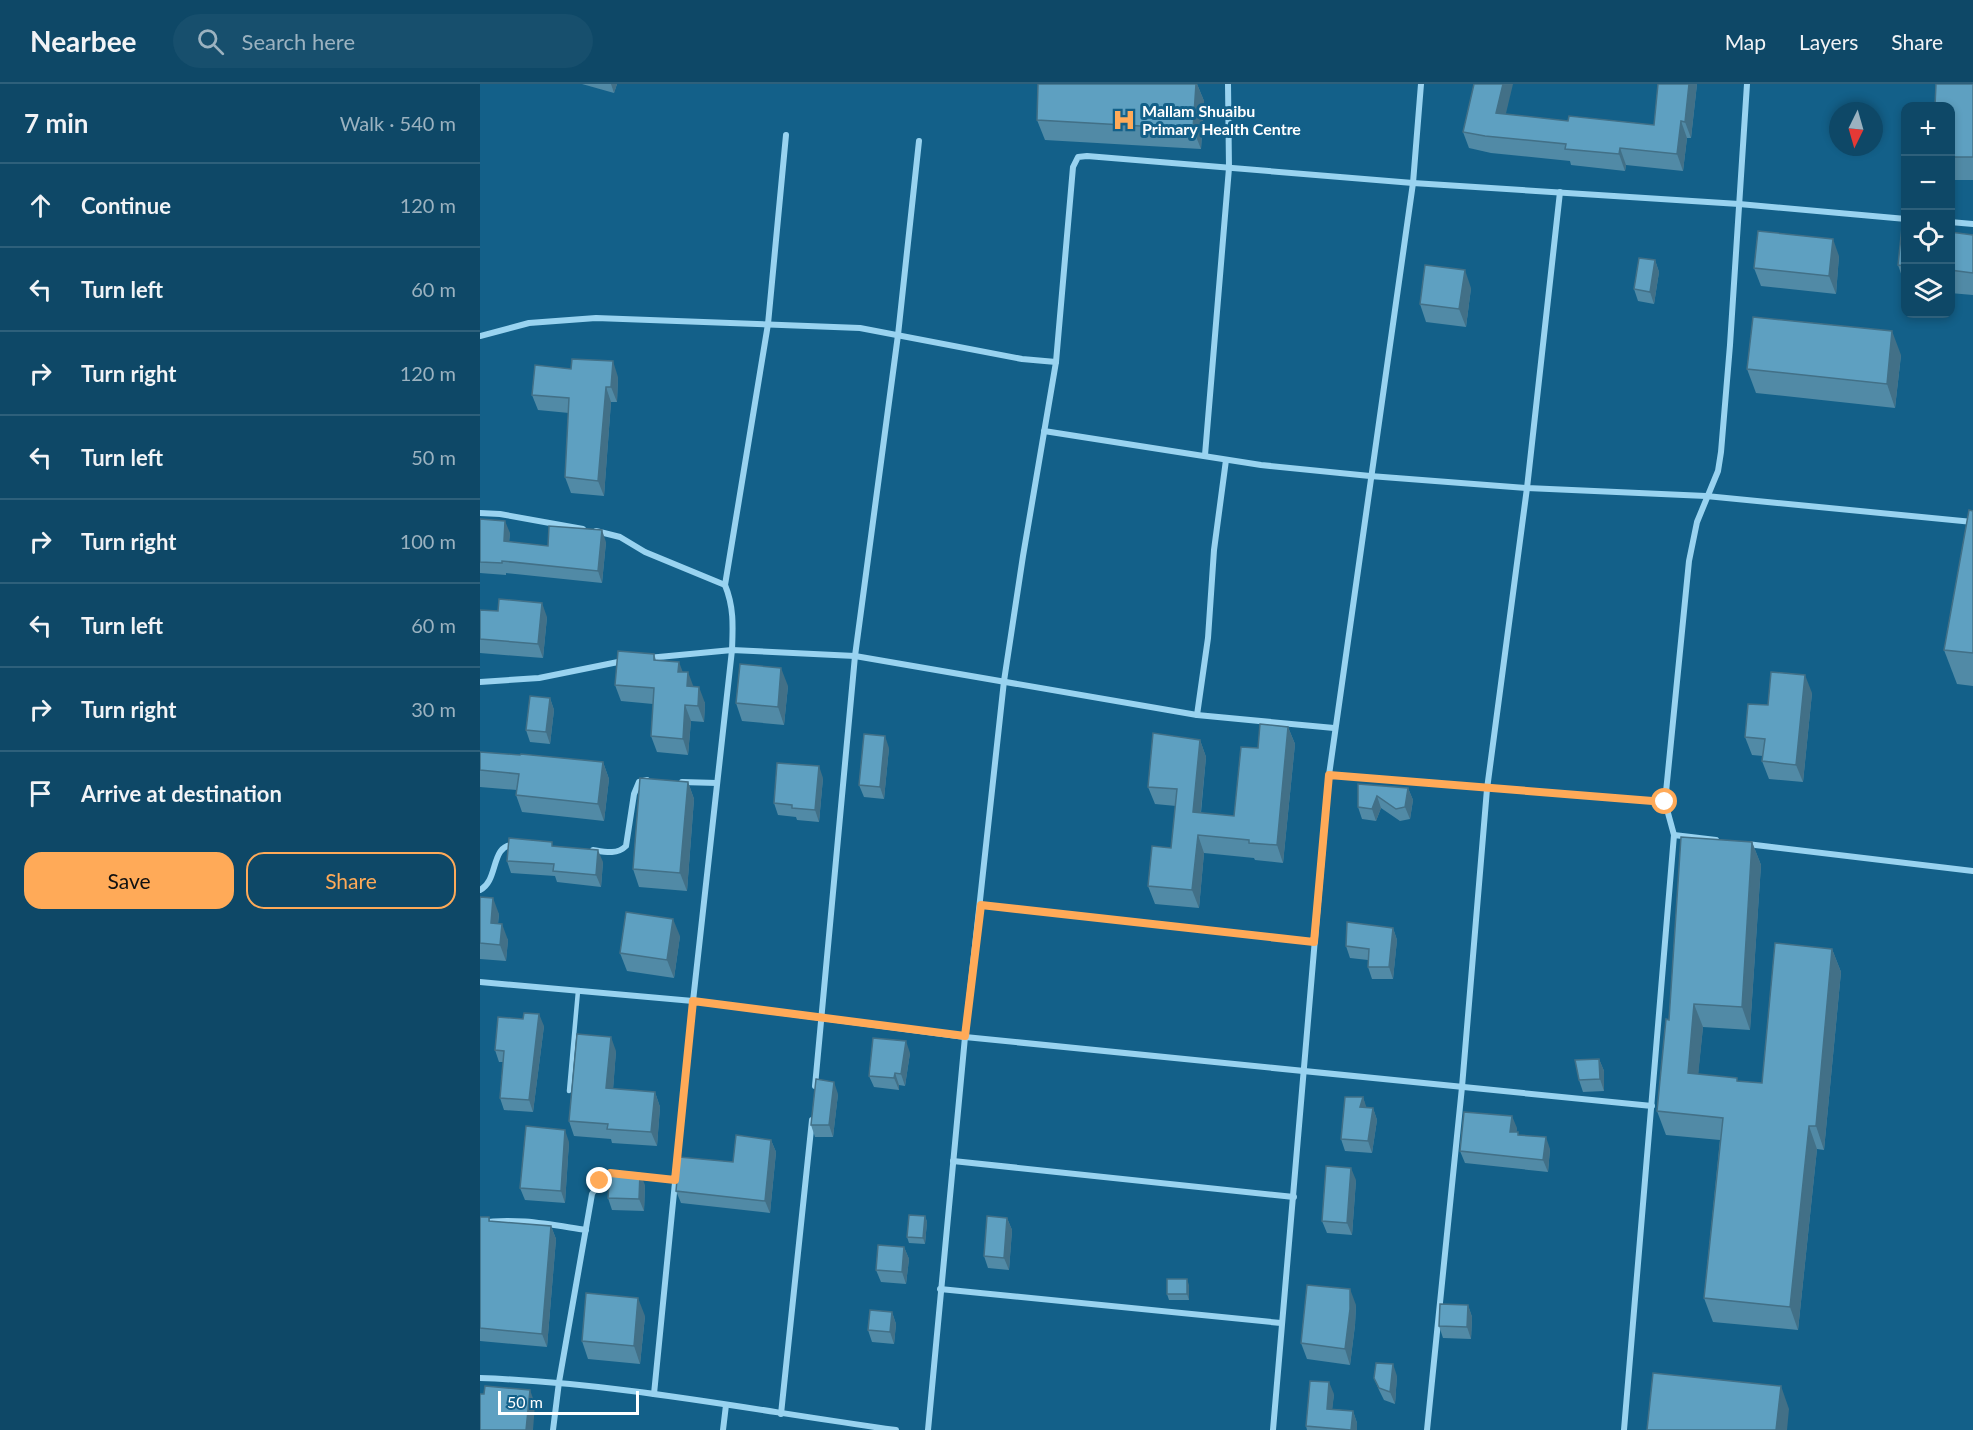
<!DOCTYPE html>
<html lang="en">
<head>
<meta charset="utf-8">
<style>
  :root { --surface:#0e4867; --page:#174f6d; --text:#f1f3f6; --muted:#9bb2c0; --line:#2e607b; --accent:#ffaa58 }
  body { margin:0; font-family:Lato,sans-serif; background:var(--page); color:var(--text) }
  .controls { position:absolute; right:18px; top:18px; display:grid; overflow:hidden; border-radius:12px; box-shadow:0 3px 9px #0003 }
  .controls button { width:54px; height:54px; display:grid; place-items:center; padding:0; border:0; border-bottom:2px solid var(--line); background:var(--surface); color:var(--text); font:30px sans-serif }
  .compass { position:absolute; left:1349px; top:18px; width:54px; height:54px; border-radius:50%; background:var(--surface); box-shadow:0 3px 9px #0003; rotate:185deg }
  .scale { position:absolute; left:18px; bottom:15px; width:141px; box-sizing:border-box; padding-left:6px; border:3px solid #fff; border-top:0; font-size:16px; line-height:21px; white-space:nowrap; color:#fff; -webkit-text-stroke:4px #136089; paint-order:stroke }
  .stop { position:absolute; width:18px; height:18px; margin:-14px; border:4px solid #ffaa58; border-radius:50%; background:#fff }
  .stop.end { background:#ffaa58; border-color:#fff; box-shadow:0 2px 6px #0008 }
  .list { margin:0; padding:0; list-style:none }
  h2 { display:flex; justify-content:space-between; align-items:center; height:78px; margin:0; padding:0 24px; font-size:26px }
  h2 small { font-size:20px; font-weight:400; color:var(--muted) }
  .list li { display:grid; grid-template-columns:39px 1fr auto; gap:18px; align-items:center; box-sizing:border-box; height:84px; padding:0 24px; border-top:2px solid var(--line) }
  .list b { display:block; font-size:22px; white-space:nowrap }
  .list em { font-size:20px; font-style:normal; color:var(--muted) }
  .actions { display:flex; gap:12px; padding:18px 24px }
  .actions a { flex:1; padding:14px 0; border:2px solid var(--accent); border-radius:18px; text-align:center; font-size:21px; color:var(--accent) }
  .actions .main { background:var(--accent); color:#111 }
  .icon { flex:none; width:33px; height:33px; fill:none; stroke:currentColor; stroke-width:2; stroke-linecap:round; stroke-linejoin:round }
  .map { position:relative; flex:none; width:1493px; height:1346px; overflow:hidden }
  header { display:flex; align-items:center; gap:36px; box-sizing:border-box; height:84px; padding:0 30px; background:var(--surface); border-bottom:2px solid var(--line) }
  header strong { font-size:28px }
  nav { display:flex; gap:33px; margin-inline-start:auto; font-size:21px }
  .search { width:420px; height:54px; background:var(--page); display:flex; align-items:center; gap:15px; box-sizing:border-box; padding:0 21px; border-radius:33px; color:var(--muted); font-size:22px }
  main { display:flex }
  aside { flex:1; background:var(--surface) }
  .map>svg:first-child { display:block }
  .lines { fill:none; stroke-linecap:round; stroke-linejoin:round }
  .service { stroke:#99d3f0; stroke-width:4.5 }
  .minor { stroke:#99d3f0; stroke-width:6 }
  .wall { fill:#518aa6 }
  .shaded-wall { fill:#427087 }
  .building { fill:#5ea0c1; stroke:#427087; stroke-width:1.5 }
  .route { stroke:#ffaa58; stroke-width:8 }
  .labels { text-anchor:middle; stroke-width:6; stroke-linejoin:round; paint-order:stroke }
  .poi-label { font-size:16px; font-weight:bold; fill:#fff; stroke:#136089; text-anchor:start }
</style>
</head>
<body>
<header>
<strong>Nearbee</strong>
<div class="search"><svg class="icon" aria-label="search" viewBox="0 0 24 24"><circle cx="10" cy="10" r="6"/><path d="M15 15l6 6"/></svg>Search here</div>
<nav><a>Map</a><a>Layers</a><a>Share</a></nav>
</header>
<main>
<aside>
<h2>7 min<small>Walk · 540 m</small></h2>
<ul class="list">
<li><svg class="icon" aria-label="ahead" viewBox="0 0 24 24"><path d="M12 20V5M6 11l6-6 6 6"/></svg><div><b>Continue</b></div><em>120 m</em></li>
<li><svg class="icon" aria-label="left" viewBox="0 0 24 24"><path d="M17 20v-9H6M10 6l-5 5 5 5"/></svg><div><b>Turn left</b></div><em>60 m</em></li>
<li><svg class="icon" aria-label="right" viewBox="0 0 24 24"><path d="M7 20v-9h11M14 6l5 5-5 5"/></svg><div><b>Turn right</b></div><em>120 m</em></li>
<li><svg class="icon" aria-label="left" viewBox="0 0 24 24"><path d="M17 20v-9H6M10 6l-5 5 5 5"/></svg><div><b>Turn left</b></div><em>50 m</em></li>
<li><svg class="icon" aria-label="right" viewBox="0 0 24 24"><path d="M7 20v-9h11M14 6l5 5-5 5"/></svg><div><b>Turn right</b></div><em>100 m</em></li>
<li><svg class="icon" aria-label="left" viewBox="0 0 24 24"><path d="M17 20v-9H6M10 6l-5 5 5 5"/></svg><div><b>Turn left</b></div><em>60 m</em></li>
<li><svg class="icon" aria-label="right" viewBox="0 0 24 24"><path d="M7 20v-9h11M14 6l5 5-5 5"/></svg><div><b>Turn right</b></div><em>30 m</em></li>
<li><svg class="icon" aria-label="arrive" viewBox="0 0 24 24"><path d="M6 21V4h12l-3 4 3 4H6"/></svg><div><b>Arrive at destination</b></div></li>
</ul>
<div class="actions"><a class="main">Save</a><a>Share</a></div>
</aside>
<div class="map">
<svg width="1493" height="1346" viewBox="0 0 1493 1346">
  <rect width="100%" height="100%" fill="#136089"/>
  <g class="lines">
    <polyline class="service" points="89,1007 98,907"/>
    <g class="minor">
      <polyline points="1470,138 1493,140"/>
      <polyline points="0,252 49,239 116,234 380,244 542,275 576,278"/>
      <polyline points="564,347 781,381 890,392 1047,404 1226,412 1493,438"/>
      <polyline points="725,371 749,84 748,0"/>
      <polyline points="0,429 20,430 103,445"/>
      <polyline points="116,447 140,453 165,468 245,501"/>
      <polyline points="168,574 252,566 375,572 717,631 854,644"/>
      <polyline points="0,598 59,594 143,577"/>
      <polyline points="717,631 728,554 734,466 746,376"/>
      <polyline points="849,691 1185,718"/>
      <polyline points="202,698 237,699"/>
      <polyline points="1194,751 1236,756"/>
      <polyline points="1267,760 1493,787"/>
      <path d="M113 766C125 768 137 771 146 762L154 710 159 698 167 696"/>
      <path d="M0 806C19 797 10 760 34 761"/>
      <polyline points="500,821 834,858"/>
      <polyline points="0,898 213,917 485,953 1172,1022"/>
      <polyline points="335,1002 375,572 418,251 439,57"/>
      <polyline points="473,1077 814,1113"/>
      <polyline points="154,1092 195,1096"/>
      <path d="M0 1139C35 1133 72 1141 106 1146"/>
      <polyline points="460,1205 801,1239"/>
      <path d="M0 1294C140 1299 277 1327 416 1346"/>
      <path d="M174 1310 213 917 252 566C253 542 254 523 245 501L288 240 306 51"/>
      <polyline points="301,1330 332,1036"/>
      <polyline points="73,1346 79,1298 112,1110 120,1097 130,1089 135,1090"/>
      <polyline points="243,1346 246,1321"/>
      <polyline points="448,1346 485,953 524,597 543,472 576,278 593,83 598,73 607,72 933,99 1259,120 1426,135"/>
      <polyline points="793,1346 849,691 933,99 941,0"/>
      <polyline points="947,1346 982,1003 1007,705 1047,404 1080,108"/>
      <polyline points="1144,1346 1194,751 1185,718 1209,477 1217,438 1238,387 1241,368 1250,261 1267,0"/>
    </g>
  </g>
  <g class="wall">
    <polygon points="102,0 137,0 134,9"/>
    <polygon points="558,0 717,0 724,17 721,65 565,56 557,36"/>
    <polygon points="1178,0 1217,0 1211,54 1207,54 1203,87 1146,81 1145,87 1091,81 1090,77 1011,69 989,64 983,48 1026,30 1088,37 1174,41"/>
    <polygon points="1493,0 1493,96 1470,96 1470,22"/>
    <polygon points="1425,144 1425,201 1418,181"/>
    <polygon points="1470,148 1493,151 1493,211 1470,209"/>
    <polygon points="1359,172 1356,210 1281,202 1274,184"/>
    <polygon points="1175,176 1179,188 1174,220 1158,217 1154,205"/>
    <polygon points="991,204 986,243 946,238 940,220"/>
    <polygon points="1421,271 1415,324 1276,309 1267,285"/>
    <polygon points="138,293 137,318 131,318 124,412 91,409 85,393 89,329 58,326 52,311"/>
    <polygon points="1493,427 1493,602 1477,600 1464,566"/>
    <polygon points="0,435 30,449 29,458 68,462 126,458 122,499 26,489 26,491 0,489"/>
    <polygon points="0,526 67,533 63,574 0,569"/>
    <polygon points="174,570 176,576 203,588 225,619 224,638 211,637 208,671 177,668 171,652 173,620 141,617 135,601"/>
    <polygon points="308,602 304,641 262,637 256,619"/>
    <polygon points="1332,609 1323,698 1289,695 1282,677 1283,672 1272,671 1265,653"/>
    <polygon points="70,614 74,626 70,660 50,658 46,646"/>
    <polygon points="808,643 815,660 803,779 775,776 774,774 724,769 719,824 675,820 668,802 691,764 696,722 675,720 668,703 720,656 726,673 721,729 754,732 778,664"/>
    <polygon points="409,664 404,715 384,713 379,701"/>
    <polygon points="0,668 123,678 129,695 124,737 42,728 36,711 37,706 0,703"/>
    <polygon points="343,694 339,738 317,736 316,733 298,731 294,719"/>
    <polygon points="208,698 214,715 207,807 159,803 153,785"/>
    <polygon points="878,700 928,704 933,716 930,735 920,737 901,724 896,737 882,735 878,723"/>
    <polygon points="1272,758 1281,781 1270,946 1223,943 1218,990 1258,997 1282,999 1352,865 1361,888 1344,1066 1337,1065 1318,1246 1233,1238 1224,1214 1240,1056 1186,1051 1177,1027 1189,936"/>
    <polygon points="74,762 123,778 121,803 77,798 75,792 31,789 27,777"/>
    <polygon points="0,813 19,830 18,840 28,856 26,877 0,875"/>
    <polygon points="913,844 917,856 913,895 892,895 888,883 888,876 870,874 866,862"/>
    <polygon points="200,852 194,894 147,887 140,869"/>
    <polygon points="43,935 64,942 53,1028 24,1026 20,1014 23,978 19,978 15,966"/>
    <polygon points="136,967 133,1005 175,1008 180,1023 177,1062 132,1059 131,1055 94,1052 89,1037"/>
    <polygon points="430,969 425,1002 419,1001 419,1006 394,1003 389,992"/>
    <polygon points="1119,975 1124,987 1124,1007 1103,1008 1099,996"/>
    <polygon points="358,1010 353,1053 335,1053 331,1041"/>
    <polygon points="883,1013 886,1024 893,1024 897,1036 892,1069 865,1067 861,1055"/>
    <polygon points="1037,1044 1036,1048 1039,1051 1070,1065 1068,1088 985,1079 980,1067"/>
    <polygon points="291,1056 296,1068 290,1129 201,1119 196,1107 253,1078"/>
    <polygon points="89,1058 85,1119 45,1116 40,1104"/>
    <polygon points="876,1096 872,1151 847,1149 842,1137"/>
    <polygon points="165,1101 164,1127 132,1126 128,1114"/>
    <polygon points="445,1132 447,1138 445,1160 429,1159 427,1153"/>
    <polygon points="0,1133 9,1133 10,1137 71,1142 76,1155 67,1263 0,1257"/>
    <polygon points="527,1134 532,1146 529,1186 508,1184 504,1172"/>
    <polygon points="424,1163 429,1175 426,1200 401,1198 396,1186"/>
    <polygon points="709,1201 709,1216 689,1216 687,1210"/>
    <polygon points="876,1221 875,1241 870,1281 827,1275 821,1259"/>
    <polygon points="988,1221 992,1233 991,1255 963,1254 959,1242"/>
    <polygon points="412,1228 416,1240 414,1260 392,1258 388,1246"/>
    <polygon points="165,1232 160,1280 108,1275 102,1257"/>
    <polygon points="917,1292 915,1320 904,1316 899,1306 894,1294"/>
    <polygon points="854,1310 852,1325 873,1327 877,1339 877,1346 827,1346 826,1342"/>
  </g>
  <g class="shaded-wall">
    <polygon points="131,0 137,0 134,9"/>
    <polygon points="716,0 717,0 724,17 721,65 713,45"/>
    <polygon points="1023,0 1033,0 1022,46 1016,29"/>
    <polygon points="1209,0 1217,0 1211,54 1205,38"/>
    <polygon points="1201,37 1207,54 1203,87 1197,70"/>
    <polygon points="1140,64 1146,81 1145,87 1139,70"/>
    <polygon points="1353,155 1359,172 1356,210 1349,192"/>
    <polygon points="1175,176 1179,188 1174,220 1170,208"/>
    <polygon points="985,186 991,204 986,243 979,225"/>
    <polygon points="1412,247 1421,271 1415,324 1407,300"/>
    <polygon points="133,277 138,293 137,318 131,303"/>
    <polygon points="126,303 131,318 124,412 118,397"/>
    <polygon points="25,437 30,449 28,469 24,457"/>
    <polygon points="122,446 126,458 122,499 118,487"/>
    <polygon points="62,519 67,533 63,574 58,560"/>
    <polygon points="199,578 205,594 198,588"/>
    <polygon points="301,584 308,602 304,641 298,623"/>
    <polygon points="208,588 214,604 207,602"/>
    <polygon points="1325,591 1332,609 1323,698 1316,681"/>
    <polygon points="219,603 225,619 224,638 218,622"/>
    <polygon points="70,614 74,626 70,660 66,648"/>
    <polygon points="205,621 211,637 208,671 203,655"/>
    <polygon points="808,643 815,660 803,779 797,761"/>
    <polygon points="405,652 409,664 404,715 400,703"/>
    <polygon points="720,656 726,673 719,746 713,728"/>
    <polygon points="123,678 129,695 124,737 118,720"/>
    <polygon points="339,682 343,694 339,738 335,726"/>
    <polygon points="208,698 214,715 207,807 200,789"/>
    <polygon points="928,704 933,716 930,735 925,723"/>
    <polygon points="897,712 901,724 896,737 892,725"/>
    <polygon points="718,751 724,769 719,824 712,806"/>
    <polygon points="1272,758 1281,781 1270,946 1262,923"/>
    <polygon points="118,766 123,778 121,803 116,791"/>
    <polygon points="13,814 19,830 16,855 11,839"/>
    <polygon points="193,835 200,852 194,894 187,876"/>
    <polygon points="22,840 28,856 26,877 20,861"/>
    <polygon points="913,844 917,856 913,895 909,883"/>
    <polygon points="1352,865 1361,888 1344,1066 1336,1042"/>
    <polygon points="1214,920 1223,943 1216,1013 1208,989"/>
    <polygon points="59,930 64,942 53,1028 49,1016"/>
    <polygon points="131,953 136,967 132,1019 126,1004"/>
    <polygon points="426,957 430,969 425,1002 421,990"/>
    <polygon points="1119,975 1124,987 1124,1007 1120,995"/>
    <polygon points="415,989 419,1001 419,1006 414,994"/>
    <polygon points="354,998 358,1010 353,1053 349,1041"/>
    <polygon points="175,1008 180,1023 177,1062 171,1048"/>
    <polygon points="883,1013 887,1025 880,1023"/>
    <polygon points="893,1024 897,1036 892,1069 888,1057"/>
    <polygon points="1032,1032 1037,1044 1035,1060 1030,1048"/>
    <polygon points="1329,1042 1337,1065 1318,1246 1310,1223"/>
    <polygon points="85,1046 89,1058 85,1119 81,1107"/>
    <polygon points="1066,1053 1070,1065 1068,1088 1063,1076"/>
    <polygon points="291,1056 296,1068 290,1129 285,1117"/>
    <polygon points="871,1084 876,1096 872,1151 867,1139"/>
    <polygon points="160,1089 165,1101 164,1127 159,1115"/>
    <polygon points="445,1132 447,1138 445,1160 443,1154"/>
    <polygon points="527,1134 532,1146 529,1186 524,1174"/>
    <polygon points="71,1142 76,1155 67,1263 62,1250"/>
    <polygon points="424,1163 429,1175 426,1200 422,1188"/>
    <polygon points="707,1195 709,1201 709,1216 707,1210"/>
    <polygon points="870,1205 876,1221 875,1241 870,1281 865,1265"/>
    <polygon points="158,1214 165,1232 160,1280 154,1262"/>
    <polygon points="988,1221 992,1233 991,1255 987,1243"/>
    <polygon points="412,1228 416,1240 414,1260 410,1248"/>
    <polygon points="913,1280 917,1292 915,1320 910,1308"/>
    <polygon points="849,1298 854,1310 851,1337 847,1325"/>
    <polygon points="1301,1302 1309,1325 1307,1346 1296,1346"/>
    <polygon points="50,1306 55,1320 53,1346 46,1346"/>
    <polygon points="873,1327 877,1339 877,1346 871,1346"/>
  </g>
  <g class="building">
    <polygon points="558,0 716,0 713,45 557,36"/>
    <polygon points="994,0 1023,0 1016,29 1088,37 1089,32 1174,41 1178,0 1209,0 1205,38 1201,37 1197,70 1140,64 1139,70 1085,65 1086,60 1005,52 983,48"/>
    <polygon points="1456,0 1493,0 1493,73 1470,73 1470,22 1455,22"/>
    <polygon points="1422,143 1425,144 1425,182 1418,181"/>
    <polygon points="1278,147 1353,155 1349,192 1274,184"/>
    <polygon points="1470,148 1493,151 1493,189 1470,186"/>
    <polygon points="1159,174 1175,176 1170,208 1154,205"/>
    <polygon points="945,181 985,186 979,225 940,220"/>
    <polygon points="1273,233 1412,247 1407,300 1267,285"/>
    <polygon points="92,275 133,277 131,303 126,303 118,397 85,393 89,314 52,311 55,281 91,285"/>
    <polygon points="1489,426 1493,427 1493,569 1464,566"/>
    <polygon points="0,435 25,437 24,457 68,462 69,442 122,446 118,487 22,477 22,479 0,478"/>
    <polygon points="19,515 62,519 58,560 0,555 0,526 18,527"/>
    <polygon points="138,567 174,570 174,576 199,578 198,588 208,588 207,602 219,603 218,622 205,621 203,655 171,652 174,604 135,601"/>
    <polygon points="260,580 301,584 298,623 256,619"/>
    <polygon points="1291,588 1325,591 1316,681 1282,677 1285,655 1265,653 1268,620 1288,621"/>
    <polygon points="50,612 70,614 66,648 46,646"/>
    <polygon points="780,640 808,643 797,761 769,759 769,756 718,751 712,806 668,802 672,762 691,764 697,705 668,703 673,649 720,656 713,728 754,732 761,663 778,664"/>
    <polygon points="384,650 405,652 400,703 379,701"/>
    <polygon points="0,668 40,671 41,670 123,678 118,720 36,711 39,690 0,686"/>
    <polygon points="297,679 339,682 335,726 312,724 312,721 294,719"/>
    <polygon points="160,694 208,698 200,789 153,785"/>
    <polygon points="878,700 928,704 925,723 916,725 897,712 892,725 878,723"/>
    <polygon points="1201,753 1272,758 1262,923 1214,920 1208,989 1257,994 1257,997 1282,999 1295,859 1352,865 1336,1042 1329,1042 1310,1223 1224,1214 1243,1034 1177,1027 1186,935 1189,936"/>
    <polygon points="29,754 72,758 72,762 118,766 116,791 73,787 74,780 27,777"/>
    <polygon points="0,813 13,814 11,839 22,840 20,861 0,859"/>
    <polygon points="146,828 193,835 187,876 140,869"/>
    <polygon points="867,838 913,844 909,883 888,883 889,865 866,862"/>
    <polygon points="44,929 59,930 49,1016 20,1014 24,967 15,966 18,933 43,935"/>
    <polygon points="97,950 131,953 126,1004 175,1008 171,1048 127,1045 128,1040 89,1037"/>
    <polygon points="393,954 426,957 421,990 415,989 414,994 389,992"/>
    <polygon points="1119,975 1120,995 1099,996 1095,976"/>
    <polygon points="336,995 354,998 349,1041 331,1041"/>
    <polygon points="865,1013 883,1013 880,1023 893,1024 888,1057 861,1055"/>
    <polygon points="984,1028 1032,1032 1030,1048 1038,1048 1038,1051 1066,1053 1063,1076 980,1067"/>
    <polygon points="46,1042 85,1046 81,1107 40,1104"/>
    <polygon points="256,1051 291,1056 285,1117 196,1107 199,1073 253,1078"/>
    <polygon points="846,1082 871,1084 867,1139 842,1137"/>
    <polygon points="130,1087 160,1089 159,1115 128,1114"/>
    <polygon points="429,1131 445,1132 443,1154 427,1153"/>
    <polygon points="507,1132 527,1134 524,1174 504,1172"/>
    <polygon points="0,1133 9,1133 9,1137 71,1142 62,1250 0,1244"/>
    <polygon points="398,1161 424,1163 422,1188 396,1186"/>
    <rect x="687" y="1195" width="20" height="15"/>
    <polygon points="827,1201 870,1205 870,1225 865,1265 821,1259"/>
    <polygon points="106,1209 158,1214 154,1262 102,1257"/>
    <polygon points="960,1220 988,1221 987,1243 959,1242"/>
    <polygon points="390,1226 412,1228 410,1248 388,1246"/>
    <polygon points="896,1279 913,1280 910,1308 899,1304 894,1294"/>
    <polygon points="1173,1289 1301,1302 1296,1346 1167,1346"/>
    <polygon points="830,1297 849,1298 847,1325 873,1327 871,1346 826,1342"/>
    <polygon points="5,1302 50,1306 46,1346 0,1346 0,1310 4,1310"/>
  </g>
  <g class="lines">
    <polyline class="route" points="120,1097 130,1089 195,1096 213,917 485,952 501,821 834,858 849,691 1185,718"/>
  </g>
  <defs>
    <g id="hospital-bare" transform="scale(1.8)"><path d="M-5-5h3v3.5h4V-5h3V5h-3V1.5h-4V5h-3Z" fill="#ffaa58" stroke="#136089" stroke-width="2.5" paint-order="stroke"/></g>
  </defs>
  <g fill-rule="evenodd">
    <use href="#hospital-bare" x="644" y="36"/>
  </g>
  <g class="labels">
    <g class="poi-label">
      <text x="662" y="33">Mallam Shuaibu<tspan x="662" dy="18">Primary Health Centre</tspan></text>
    </g>
  </g>
</svg>
<div class="controls">
<button>+</button>
<button>−</button>
<button><svg class="icon" aria-label="locate" viewBox="0 0 24 24"><circle cx="12" cy="12" r="6"/><path d="M12 2v4M12 18v4M2 12h4M18 12h4"/></svg></button>
<button><svg class="icon" aria-label="layers" viewBox="0 0 24 24"><path d="M12 4l9 5-9 5-9-5zM3 14l9 5 9-5"/></svg></button>
</div>
<svg class="compass" viewBox="-18 -18 36 36"><path d="M0-13l5 13h-10z" fill="#e53935"/><path d="M0 13l5-13h-10z" fill="#9bb2c0"/></svg>
<div class="scale">50 m</div>
<div class="stop" style="left:1185px;top:718px"></div>
<div class="stop end" style="left:120px;top:1097px"></div>
</div>
</main>
</body>
</html>
